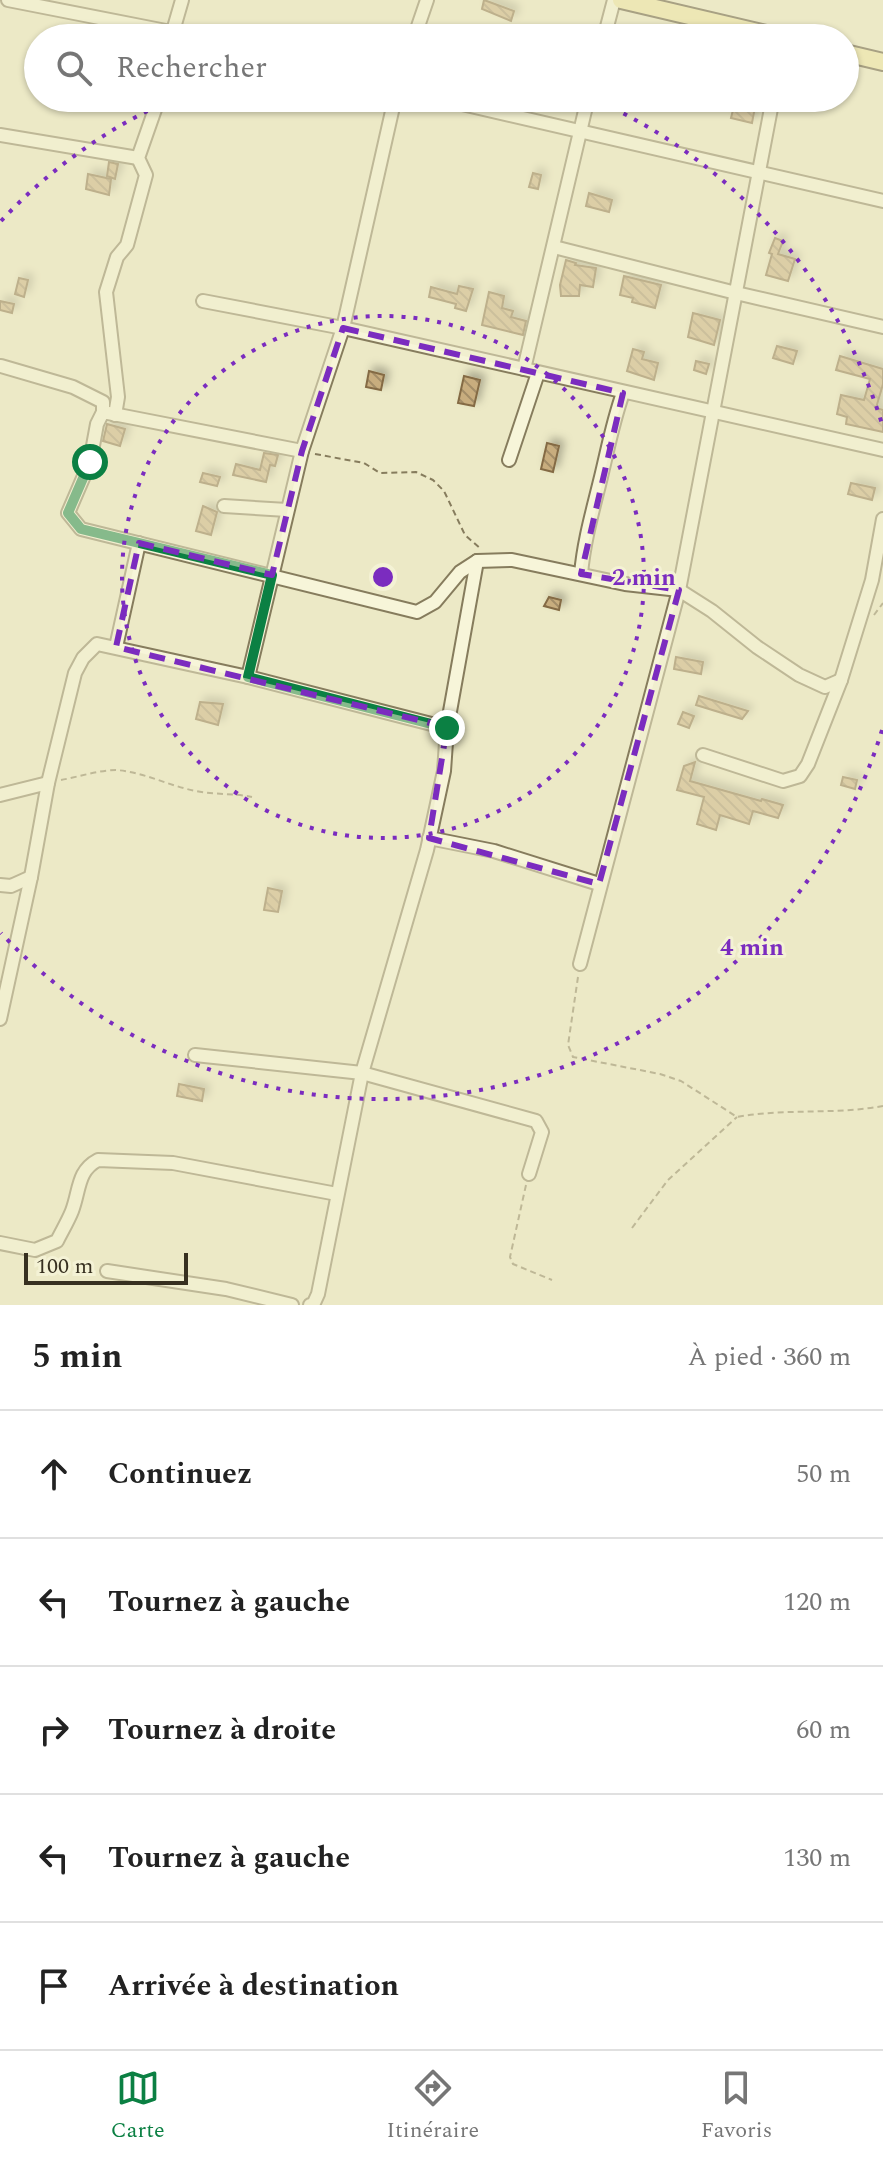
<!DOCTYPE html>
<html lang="fr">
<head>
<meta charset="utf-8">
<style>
  :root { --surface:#fff; --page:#f2f2f2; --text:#222; --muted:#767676; --line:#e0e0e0; --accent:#0b8043 }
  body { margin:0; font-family:Spectral,serif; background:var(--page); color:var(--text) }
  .scale { position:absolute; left:24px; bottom:20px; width:164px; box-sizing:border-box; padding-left:8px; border:4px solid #373020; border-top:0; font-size:22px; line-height:28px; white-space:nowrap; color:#373020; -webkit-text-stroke:6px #f4f2d5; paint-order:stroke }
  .stop { position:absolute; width:24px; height:24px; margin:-18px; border:6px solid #0b8043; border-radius:50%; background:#fff }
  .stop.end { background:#0b8043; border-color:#fff; box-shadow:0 2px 8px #0008 }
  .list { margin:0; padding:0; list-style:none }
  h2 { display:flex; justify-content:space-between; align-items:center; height:104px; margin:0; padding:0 32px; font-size:34px }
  h2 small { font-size:26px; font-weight:400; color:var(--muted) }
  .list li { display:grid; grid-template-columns:52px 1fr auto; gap:24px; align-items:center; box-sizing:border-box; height:128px; padding:0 32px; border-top:2px solid var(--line) }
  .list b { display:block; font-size:30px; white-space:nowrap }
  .list em { font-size:26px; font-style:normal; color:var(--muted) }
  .icon { flex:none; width:44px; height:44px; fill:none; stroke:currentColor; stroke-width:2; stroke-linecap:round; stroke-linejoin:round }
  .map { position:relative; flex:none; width:883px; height:1305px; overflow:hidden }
  .search { position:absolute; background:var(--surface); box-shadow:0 2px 6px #0004; left:24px; right:24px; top:24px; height:88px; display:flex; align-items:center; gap:20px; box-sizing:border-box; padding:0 28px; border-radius:44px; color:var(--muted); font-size:30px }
  .sheet { height:744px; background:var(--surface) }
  nav { display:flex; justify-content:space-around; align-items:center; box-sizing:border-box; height:112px; border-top:2px solid var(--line); background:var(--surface); font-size:22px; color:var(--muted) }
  nav a { display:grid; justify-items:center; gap:4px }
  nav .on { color:var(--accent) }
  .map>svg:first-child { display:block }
  .building { fill:url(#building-back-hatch); stroke:#846b44; stroke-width:2; filter:url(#shadow) }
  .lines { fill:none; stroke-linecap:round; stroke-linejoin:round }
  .minor-casing { stroke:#867c5d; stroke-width:16 }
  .major-casing { stroke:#544931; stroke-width:20 }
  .path { stroke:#867c5d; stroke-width:2; stroke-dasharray:6 4; stroke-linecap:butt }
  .minor { stroke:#f7f5d9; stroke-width:12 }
  .major { stroke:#ede5a1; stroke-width:16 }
  .route { stroke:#0b8043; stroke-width:10 }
  .marked { fill:none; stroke:#7b2cbf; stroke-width:6; stroke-dasharray:16 10; stroke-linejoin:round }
  .ring { fill:none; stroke:#7b2cbf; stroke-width:4; stroke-dasharray:4 8 }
  .centre { fill:#7b2cbf; stroke:#f4f2d5; stroke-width:4 }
  .ring-label { font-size:24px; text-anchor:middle; font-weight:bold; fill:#7b2cbf; stroke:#f4f2d5; stroke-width:6; stroke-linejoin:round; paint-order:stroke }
</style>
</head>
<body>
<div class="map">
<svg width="883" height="1305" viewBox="0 0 883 1305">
  <defs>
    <pattern id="building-back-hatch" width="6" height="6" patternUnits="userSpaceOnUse" patternTransform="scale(2)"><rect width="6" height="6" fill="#c8ad7e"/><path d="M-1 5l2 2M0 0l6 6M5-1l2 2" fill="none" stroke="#a38d67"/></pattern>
    <filter id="shadow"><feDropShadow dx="5" dy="-5" stdDeviation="4" flood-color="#0004"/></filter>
  </defs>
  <rect width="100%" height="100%" fill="#ece9c6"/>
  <g class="building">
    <polygon points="484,0 514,11 511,21 482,9"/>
    <polygon points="735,102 755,107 752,123 731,118"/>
    <polygon points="109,162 118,164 115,179 107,176"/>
    <polygon points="533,173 541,175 538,189 529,187"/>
    <polygon points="88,174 111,179 109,195 86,189"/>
    <polygon points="589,193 612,200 609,212 586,206"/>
    <polygon points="775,238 783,241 778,254 795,259 788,281 766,275 772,254 769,253"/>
    <polygon points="566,260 576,263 575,265 596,268 593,287 580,285 579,296 561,296 560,285"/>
    <polygon points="624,276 661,285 655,308 632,302 633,298 620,295"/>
    <polygon points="19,278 28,280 24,297 15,294"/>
    <polygon points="459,286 473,289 466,311 455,308 456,304 429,297 431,287 457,294"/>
    <polygon points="489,292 504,296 502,308 513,311 511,317 526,321 523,335 482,325"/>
    <polygon points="0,301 14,304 12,313 0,310"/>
    <polygon points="693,313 720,320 714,345 688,337"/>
    <polygon points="777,346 797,351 793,364 773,358"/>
    <polygon points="633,349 644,352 642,359 658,363 654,380 627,371"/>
    <polygon points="840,356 883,369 883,384 876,408 883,410 883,432 846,424 847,417 837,414 841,395 864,400 870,379 836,370"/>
    <polygon points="696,361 709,364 706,374 694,370"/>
    <polygon points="369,371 384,375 381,390 366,387"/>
    <polygon points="464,376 480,380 474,406 458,403"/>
    <polygon points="107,424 125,429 120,446 103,441"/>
    <polygon points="547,443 559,446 553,472 541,469"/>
    <polygon points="264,453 278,455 275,466 270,465 266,482 233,475 236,464 260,470"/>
    <polygon points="203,473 220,477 217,486 200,482"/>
    <polygon points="851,483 875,488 872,500 848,494"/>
    <polygon points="203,506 217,512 211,535 196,531"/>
    <polygon points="549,597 561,600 559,610 544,606"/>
    <polygon points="676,657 703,662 701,674 674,669"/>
    <polygon points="699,696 748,711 742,719 696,705"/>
    <polygon points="200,702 223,704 218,725 196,719"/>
    <polygon points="683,712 694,716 689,728 678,724"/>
    <polygon points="695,762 690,781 761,801 762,799 783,805 778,818 753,811 749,824 720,815 716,830 697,824 704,797 677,790 684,766"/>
    <polygon points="843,777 857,780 855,789 841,785"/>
    <polygon points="268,888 282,891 278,912 264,910"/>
    <polygon points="179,1084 204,1089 202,1101 177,1096"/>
  </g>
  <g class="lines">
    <g class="minor-casing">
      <g id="minor">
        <polyline points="8,0 171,32 186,38"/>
        <polyline points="171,38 182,0"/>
        <polyline points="414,38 427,0"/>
        <polyline points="604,38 614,0"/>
        <polyline points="436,98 883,201"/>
        <polyline points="0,135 138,158"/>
        <polyline points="554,247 736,293 883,327"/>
        <polyline points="203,301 343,328 883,450"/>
        <polyline points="1,366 73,387 103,402 103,412"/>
        <polyline points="524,369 588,98"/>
        <polyline points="115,415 118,397 106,292 117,257 127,245 146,175 138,158 159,98"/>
        <polyline points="302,451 103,412 97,424 90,462 68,513 81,529 417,612 435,602 460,572 477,561 512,560 625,584 679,590 712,611 757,647 799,675 825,687 841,680"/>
        <polyline points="509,460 538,373"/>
        <polyline points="224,506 287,510"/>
        <path d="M581 574C584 540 593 510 601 477 608 448 613 421 623 393"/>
        <polyline points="116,647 139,543"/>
        <polyline points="248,677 302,451 343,328 395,98"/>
        <polyline points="703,755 783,781 800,776 808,764 841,680 872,580 883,519"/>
        <polyline points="0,795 48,783"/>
        <polyline points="429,838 494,851 599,884"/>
        <polyline points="0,885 11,886 31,877"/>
        <polyline points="580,964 679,590 773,98"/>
        <polyline points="0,1019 31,877 48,783 75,673 83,658 97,644 248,677 447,728"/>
        <polyline points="195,1055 362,1073 536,1121 542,1132 529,1174"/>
        <path d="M0 1243 35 1250 57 1241C62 1231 68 1221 72 1211 80 1190 77 1171 98 1160L173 1163 337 1194"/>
        <polyline points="107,1271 226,1289 292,1305"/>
        <polyline points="310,1305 313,1305 318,1294 362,1073 427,850 444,771 447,728 477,561"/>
      </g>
    </g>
    <g class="major-casing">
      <g id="major">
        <polyline points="621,0 783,38"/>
        <polyline points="845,53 883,62"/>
      </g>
    </g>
    <g class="path">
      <polyline points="315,454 364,463 380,473 416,472 433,480 444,491 465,535 481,549"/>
      <polyline points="874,615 883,603"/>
      <path d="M61 780C78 777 99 770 116 770 144 772 169 786 196 791 215 795 233 793 252 797"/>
      <path d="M578 977 568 1045 573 1057 660 1074 681 1081 737 1117C786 1108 834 1115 883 1106"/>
      <polyline points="526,1185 510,1257 513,1264 552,1280"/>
      <polyline points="632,1228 668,1180 737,1117"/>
    </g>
    <use href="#minor" class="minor"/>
    <use href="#major" class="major"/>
  </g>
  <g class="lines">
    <polyline class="route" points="90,462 68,513 81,529 272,575 248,677 447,728"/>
  </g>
  <path d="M0 0H883V1305H0ZM343 328 623 393 581 574 679 590 599 884 429 838 447 727 116 647 139 543 272 575 302 451Z" fill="#ece9c6" fill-opacity=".55" fill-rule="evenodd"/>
  <path class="marked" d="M343 328 623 393 581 574 679 590 599 884 429 838 447 727 116 647 139 543 272 575 302 451Z"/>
  <g class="ring">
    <circle cx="383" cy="577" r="261"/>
    <path d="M882 730A522 522 0 0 1 1 933M1 221A522 522 0 0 1 175 98M591 98A522 522 0 0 1 882 424"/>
  </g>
  <circle cx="383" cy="577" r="12" class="centre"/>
  <g class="ring-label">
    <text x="644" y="585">2 min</text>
    <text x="752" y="955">4 min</text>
  </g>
</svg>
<div class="scale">100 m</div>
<div class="stop" style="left:90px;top:462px"></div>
<div class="stop end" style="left:447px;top:728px"></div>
<div class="search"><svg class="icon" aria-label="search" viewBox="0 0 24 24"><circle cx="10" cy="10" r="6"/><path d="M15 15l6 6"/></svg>Rechercher</div>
</div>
<section class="sheet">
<h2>5 min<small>À pied · 360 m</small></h2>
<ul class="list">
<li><svg class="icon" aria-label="ahead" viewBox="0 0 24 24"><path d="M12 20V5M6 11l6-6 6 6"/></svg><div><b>Continuez</b></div><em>50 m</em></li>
<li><svg class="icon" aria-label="left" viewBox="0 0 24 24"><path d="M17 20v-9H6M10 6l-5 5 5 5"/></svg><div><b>Tournez à gauche</b></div><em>120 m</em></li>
<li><svg class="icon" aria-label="right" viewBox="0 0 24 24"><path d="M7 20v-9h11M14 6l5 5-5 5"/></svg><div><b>Tournez à droite</b></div><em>60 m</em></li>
<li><svg class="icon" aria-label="left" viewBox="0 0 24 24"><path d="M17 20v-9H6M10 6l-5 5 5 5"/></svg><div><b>Tournez à gauche</b></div><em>130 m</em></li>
<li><svg class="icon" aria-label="arrive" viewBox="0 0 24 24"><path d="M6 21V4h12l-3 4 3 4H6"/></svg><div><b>Arrivée à destination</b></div></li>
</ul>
</section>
<nav>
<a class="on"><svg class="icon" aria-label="map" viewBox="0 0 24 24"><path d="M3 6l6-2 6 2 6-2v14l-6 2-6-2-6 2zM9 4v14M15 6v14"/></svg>Carte</a>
<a><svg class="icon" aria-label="directions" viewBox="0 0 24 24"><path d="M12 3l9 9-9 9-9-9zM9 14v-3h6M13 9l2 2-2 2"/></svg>Itinéraire</a>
<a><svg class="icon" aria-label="saved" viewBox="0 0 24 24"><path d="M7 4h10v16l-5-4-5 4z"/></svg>Favoris</a>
</nav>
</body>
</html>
